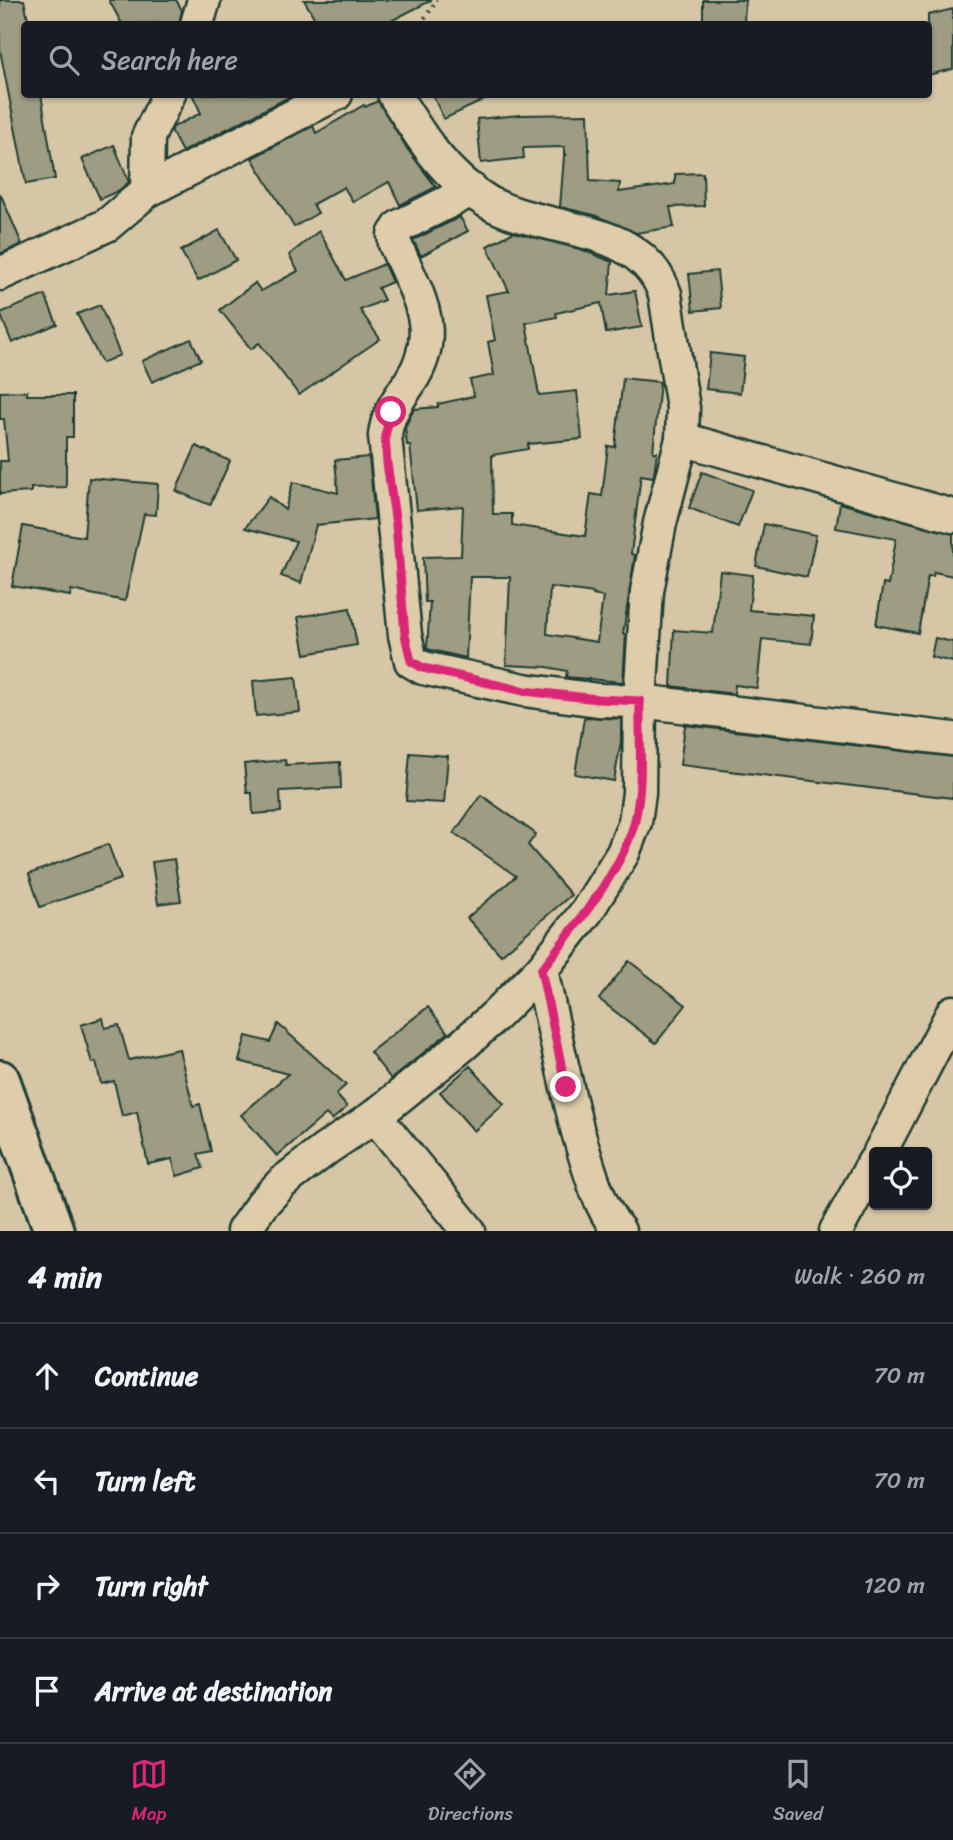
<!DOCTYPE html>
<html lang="en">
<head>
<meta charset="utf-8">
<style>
  :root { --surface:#171b24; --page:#242831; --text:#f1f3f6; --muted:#9ea1a6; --line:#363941; --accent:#db2777 }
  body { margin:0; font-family:Sriracha,sans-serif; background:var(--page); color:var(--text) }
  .controls { position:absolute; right:21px; bottom:21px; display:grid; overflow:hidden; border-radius:7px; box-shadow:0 2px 5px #0004 }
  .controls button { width:63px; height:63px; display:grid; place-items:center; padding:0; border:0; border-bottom:2px solid var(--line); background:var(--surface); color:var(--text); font:35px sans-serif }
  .stop { position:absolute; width:21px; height:21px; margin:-16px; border:5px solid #db2777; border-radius:50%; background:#fff }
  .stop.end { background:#db2777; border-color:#fff; box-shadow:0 2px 7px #0008 }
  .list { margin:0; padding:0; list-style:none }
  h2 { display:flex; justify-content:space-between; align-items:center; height:91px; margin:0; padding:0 28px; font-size:30px }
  h2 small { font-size:23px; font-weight:400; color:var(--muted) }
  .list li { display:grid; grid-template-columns:46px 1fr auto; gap:21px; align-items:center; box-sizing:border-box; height:105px; padding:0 28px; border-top:2px solid var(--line) }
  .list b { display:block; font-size:26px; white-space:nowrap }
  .list em { font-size:23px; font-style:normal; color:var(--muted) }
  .icon { flex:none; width:38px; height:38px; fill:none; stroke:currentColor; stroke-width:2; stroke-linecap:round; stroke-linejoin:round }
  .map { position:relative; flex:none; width:953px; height:1231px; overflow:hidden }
  .search { position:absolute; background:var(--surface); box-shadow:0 2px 5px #0004; left:21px; right:21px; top:21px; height:77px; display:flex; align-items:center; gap:18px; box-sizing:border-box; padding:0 24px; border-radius:7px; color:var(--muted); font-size:26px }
  .sheet { height:511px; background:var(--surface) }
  nav { display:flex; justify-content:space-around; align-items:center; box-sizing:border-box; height:98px; border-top:2px solid var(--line); background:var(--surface); font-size:19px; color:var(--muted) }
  nav a { display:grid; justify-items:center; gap:4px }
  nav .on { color:var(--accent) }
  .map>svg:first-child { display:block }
  .building { fill:#9e9c82; stroke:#1f3d34; stroke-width:2; fill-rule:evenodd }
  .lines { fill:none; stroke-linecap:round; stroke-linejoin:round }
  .minor-casing { stroke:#1f3d34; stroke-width:37 }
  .highway-casing { stroke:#1f3d34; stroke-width:44 }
  .path { stroke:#1f3d34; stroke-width:4.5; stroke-dasharray:2 5; stroke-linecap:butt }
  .minor { stroke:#deccaa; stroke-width:32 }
  .highway { stroke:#deccaa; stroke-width:38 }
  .route { stroke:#db2777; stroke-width:9 }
</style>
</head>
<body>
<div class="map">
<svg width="953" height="1231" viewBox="0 0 953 1231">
  <rect width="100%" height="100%" fill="#d6c6a5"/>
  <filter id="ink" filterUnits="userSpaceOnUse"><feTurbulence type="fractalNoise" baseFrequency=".0143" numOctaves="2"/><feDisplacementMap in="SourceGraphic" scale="14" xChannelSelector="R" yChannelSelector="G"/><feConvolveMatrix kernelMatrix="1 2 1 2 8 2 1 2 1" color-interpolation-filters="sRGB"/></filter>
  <g filter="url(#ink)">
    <g class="building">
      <polygon points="0,0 24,0 29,24 24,24 24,94 41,94 55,179 26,184 0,50"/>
      <polygon points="109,0 176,0 182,10 179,23 122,24"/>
      <polygon points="304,0 432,0 385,24 318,24"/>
      <polygon points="703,0 745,0 744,24 703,24"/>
      <polygon points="953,9 953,69 928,75 928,15"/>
      <polygon points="192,94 295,94 182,152 171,131 173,127 201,113"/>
      <polygon points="432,94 497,94 444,119"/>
      <polygon points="378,101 408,150 436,187 400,205 389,182 353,202 344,187 313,204 318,213 294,227 252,158 313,126 316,133 364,105 365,107"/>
      <polygon points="588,114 590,181 620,183 619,192 675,184 675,174 703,173 704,206 670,207 674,227 636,233 594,215 560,207 564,156 567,154 564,155 564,147 523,148 524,158 481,163 477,119 520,115"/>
      <polygon points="114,145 129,182 118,191 100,199 82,159"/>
      <polygon points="0,193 22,244 0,254"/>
      <polygon points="460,217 468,231 421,256 413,240"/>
      <polygon points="219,230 236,260 198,281 181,251"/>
      <polygon points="319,231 346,280 384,264 392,282 378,288 384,300 360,310 380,339 299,395 259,343 251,349 220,310 255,283 261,291 298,271 289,255"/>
      <path d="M514 232 583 250 612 262 609 295 635 291 642 327 606 333 601 303 556 313 557 317 526 323 539 395 577 391 582 439 528 444V449L492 455 493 514H512V525L585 536 591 494 602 496 608 446 615 447 623 378 660 382 653 452H657L654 474 653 477 641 475 631 554 635 555 623 634H626L623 682 566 677 567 671 547 667 506 665 510 577H470L466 658 427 649 430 602H425L423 557 461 556 463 506 417 510 410 445H407L405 427 414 409 438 407V404L474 396 470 380 494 375 488 342 495 340 486 295 509 291 487 246ZM550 587 594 593 593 595 603 597 597 642 547 634Z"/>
      <polygon points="717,271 721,308 693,311 689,274"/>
      <polygon points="45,295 57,324 12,343 0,313"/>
      <polygon points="100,305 120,355 102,363 77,314"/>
      <polygon points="191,339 201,360 152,382 142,361"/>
      <polygon points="710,353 744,357 740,393 706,389"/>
      <polygon points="27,391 27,395 73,395 73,437 66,437 66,487 31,488 31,492 0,494 0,461 8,461 4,419 0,419 0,392"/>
      <polygon points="196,446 230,461 210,505 176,491"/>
      <polygon points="369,457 375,519 316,525 301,583 281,576 296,541 245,528 269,497 285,510 293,482 338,493 335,460"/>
      <polygon points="702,472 752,490 738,527 689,508"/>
      <polygon points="89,478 158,484 156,515 144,514 125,601 71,590 70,596 12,586 23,526 84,537"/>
      <polygon points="840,503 953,534 953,576 934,572 933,576 928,576 918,633 876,625 883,584 888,585 896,539 836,528"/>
      <polygon points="764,524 816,535 807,577 756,566"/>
      <polygon points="720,571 753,575 749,610 814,616 811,644 762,639 757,688 735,685 734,694 671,686 674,630 713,633"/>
      <polygon points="350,608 357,645 305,654 298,617"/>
      <polygon points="935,638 953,642 953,662 931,657"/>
      <polygon points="296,677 300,712 256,716 253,681"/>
      <polygon points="588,717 621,719 621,742 614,781 575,774 584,718"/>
      <polygon points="685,725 953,757 953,798 680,765"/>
      <polygon points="410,753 448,756 444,803 406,801"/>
      <polygon points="285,760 286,765 340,762 341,788 280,791 281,812 253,814 252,793 247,793 244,764"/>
      <polygon points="481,795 536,834 528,845 571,895 501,955 467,918 516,876 454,833"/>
      <polygon points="108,844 121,879 40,907 29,874"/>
      <polygon points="174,859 181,901 158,904 152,862"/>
      <polygon points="629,961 686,1005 656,1043 599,999"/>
      <polygon points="428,1007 448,1033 391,1079 370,1052"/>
      <polygon points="103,1018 105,1028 119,1025 129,1060 179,1049 193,1106 200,1104 211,1151 198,1154 203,1168 177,1176 172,1159 148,1164 137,1112 122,1116 114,1081 101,1084 96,1062 92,1063 81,1025"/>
      <polygon points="278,1024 346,1085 336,1094 347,1107 332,1120 326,1114 277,1156 241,1115 288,1074 239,1061 246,1036 270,1042"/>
      <polygon points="470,1066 504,1104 474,1131 440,1092"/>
    </g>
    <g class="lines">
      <g class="minor-casing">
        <g id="minor">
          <polyline points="197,24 204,0"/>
          <path d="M472 190 400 226 394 235 395 244C416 293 444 331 410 382 398 400 387 414 385 436L405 635 411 661 423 668 524 690 598 700 640 701 953 739"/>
          <polyline points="147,191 148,137 169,94"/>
          <polyline points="0,274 107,225 147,191 336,94"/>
          <polyline points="682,439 953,516"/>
          <path d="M541 970C553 1024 564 1078 578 1132 588 1165 597 1204 619 1231"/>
          <polyline points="375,1116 469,1231"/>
          <polyline points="880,1152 953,1012"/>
          <path d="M243 1231 262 1204 283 1182 326 1149 375 1116 464 1044 496 1015 541 970 587 911 623 853 635 822 639 793 640 701 647 591 660 523 682 439 683 408 665 294C641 221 543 234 488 202 444 176 420 136 394 94"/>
          <polyline points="836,1231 874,1162"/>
        </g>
      </g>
      <g class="highway-casing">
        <polyline id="highway" points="0,1080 54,1231"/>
      </g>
      <polyline class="path" points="421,24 437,0"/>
      <use href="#minor" class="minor"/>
      <use href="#highway" class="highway"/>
    </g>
  </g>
  <g class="lines" filter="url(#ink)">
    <path class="route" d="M391 412 385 436 387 463 396 525 405 635 411 661 423 668 524 691 598 699 640 701C639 740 644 782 635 820 624 869 572 930 541 970L566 1087"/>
  </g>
</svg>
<div class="controls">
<button><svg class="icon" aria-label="locate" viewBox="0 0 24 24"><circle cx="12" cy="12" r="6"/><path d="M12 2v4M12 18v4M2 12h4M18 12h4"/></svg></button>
</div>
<div class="stop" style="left:391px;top:412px"></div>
<div class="stop end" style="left:566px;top:1087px"></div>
<div class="search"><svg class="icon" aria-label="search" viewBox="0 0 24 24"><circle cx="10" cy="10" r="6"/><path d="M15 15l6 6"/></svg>Search here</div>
</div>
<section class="sheet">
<h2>4 min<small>Walk · 260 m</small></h2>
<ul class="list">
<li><svg class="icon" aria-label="ahead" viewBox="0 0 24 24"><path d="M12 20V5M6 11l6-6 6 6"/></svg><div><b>Continue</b></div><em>70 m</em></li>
<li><svg class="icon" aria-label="left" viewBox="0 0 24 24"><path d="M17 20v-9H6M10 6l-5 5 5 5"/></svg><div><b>Turn left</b></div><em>70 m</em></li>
<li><svg class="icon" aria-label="right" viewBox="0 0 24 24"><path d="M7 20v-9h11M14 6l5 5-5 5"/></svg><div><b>Turn right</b></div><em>120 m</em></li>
<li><svg class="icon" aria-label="arrive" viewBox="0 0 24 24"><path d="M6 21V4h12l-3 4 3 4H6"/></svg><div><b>Arrive at destination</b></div></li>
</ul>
</section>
<nav>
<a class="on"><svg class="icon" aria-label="map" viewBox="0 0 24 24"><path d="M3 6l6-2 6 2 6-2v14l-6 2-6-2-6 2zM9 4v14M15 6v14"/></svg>Map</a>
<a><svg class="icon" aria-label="directions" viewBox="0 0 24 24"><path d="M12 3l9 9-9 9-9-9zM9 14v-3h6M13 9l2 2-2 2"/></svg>Directions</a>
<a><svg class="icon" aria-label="saved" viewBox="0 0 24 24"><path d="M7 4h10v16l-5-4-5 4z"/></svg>Saved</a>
</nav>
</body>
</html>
